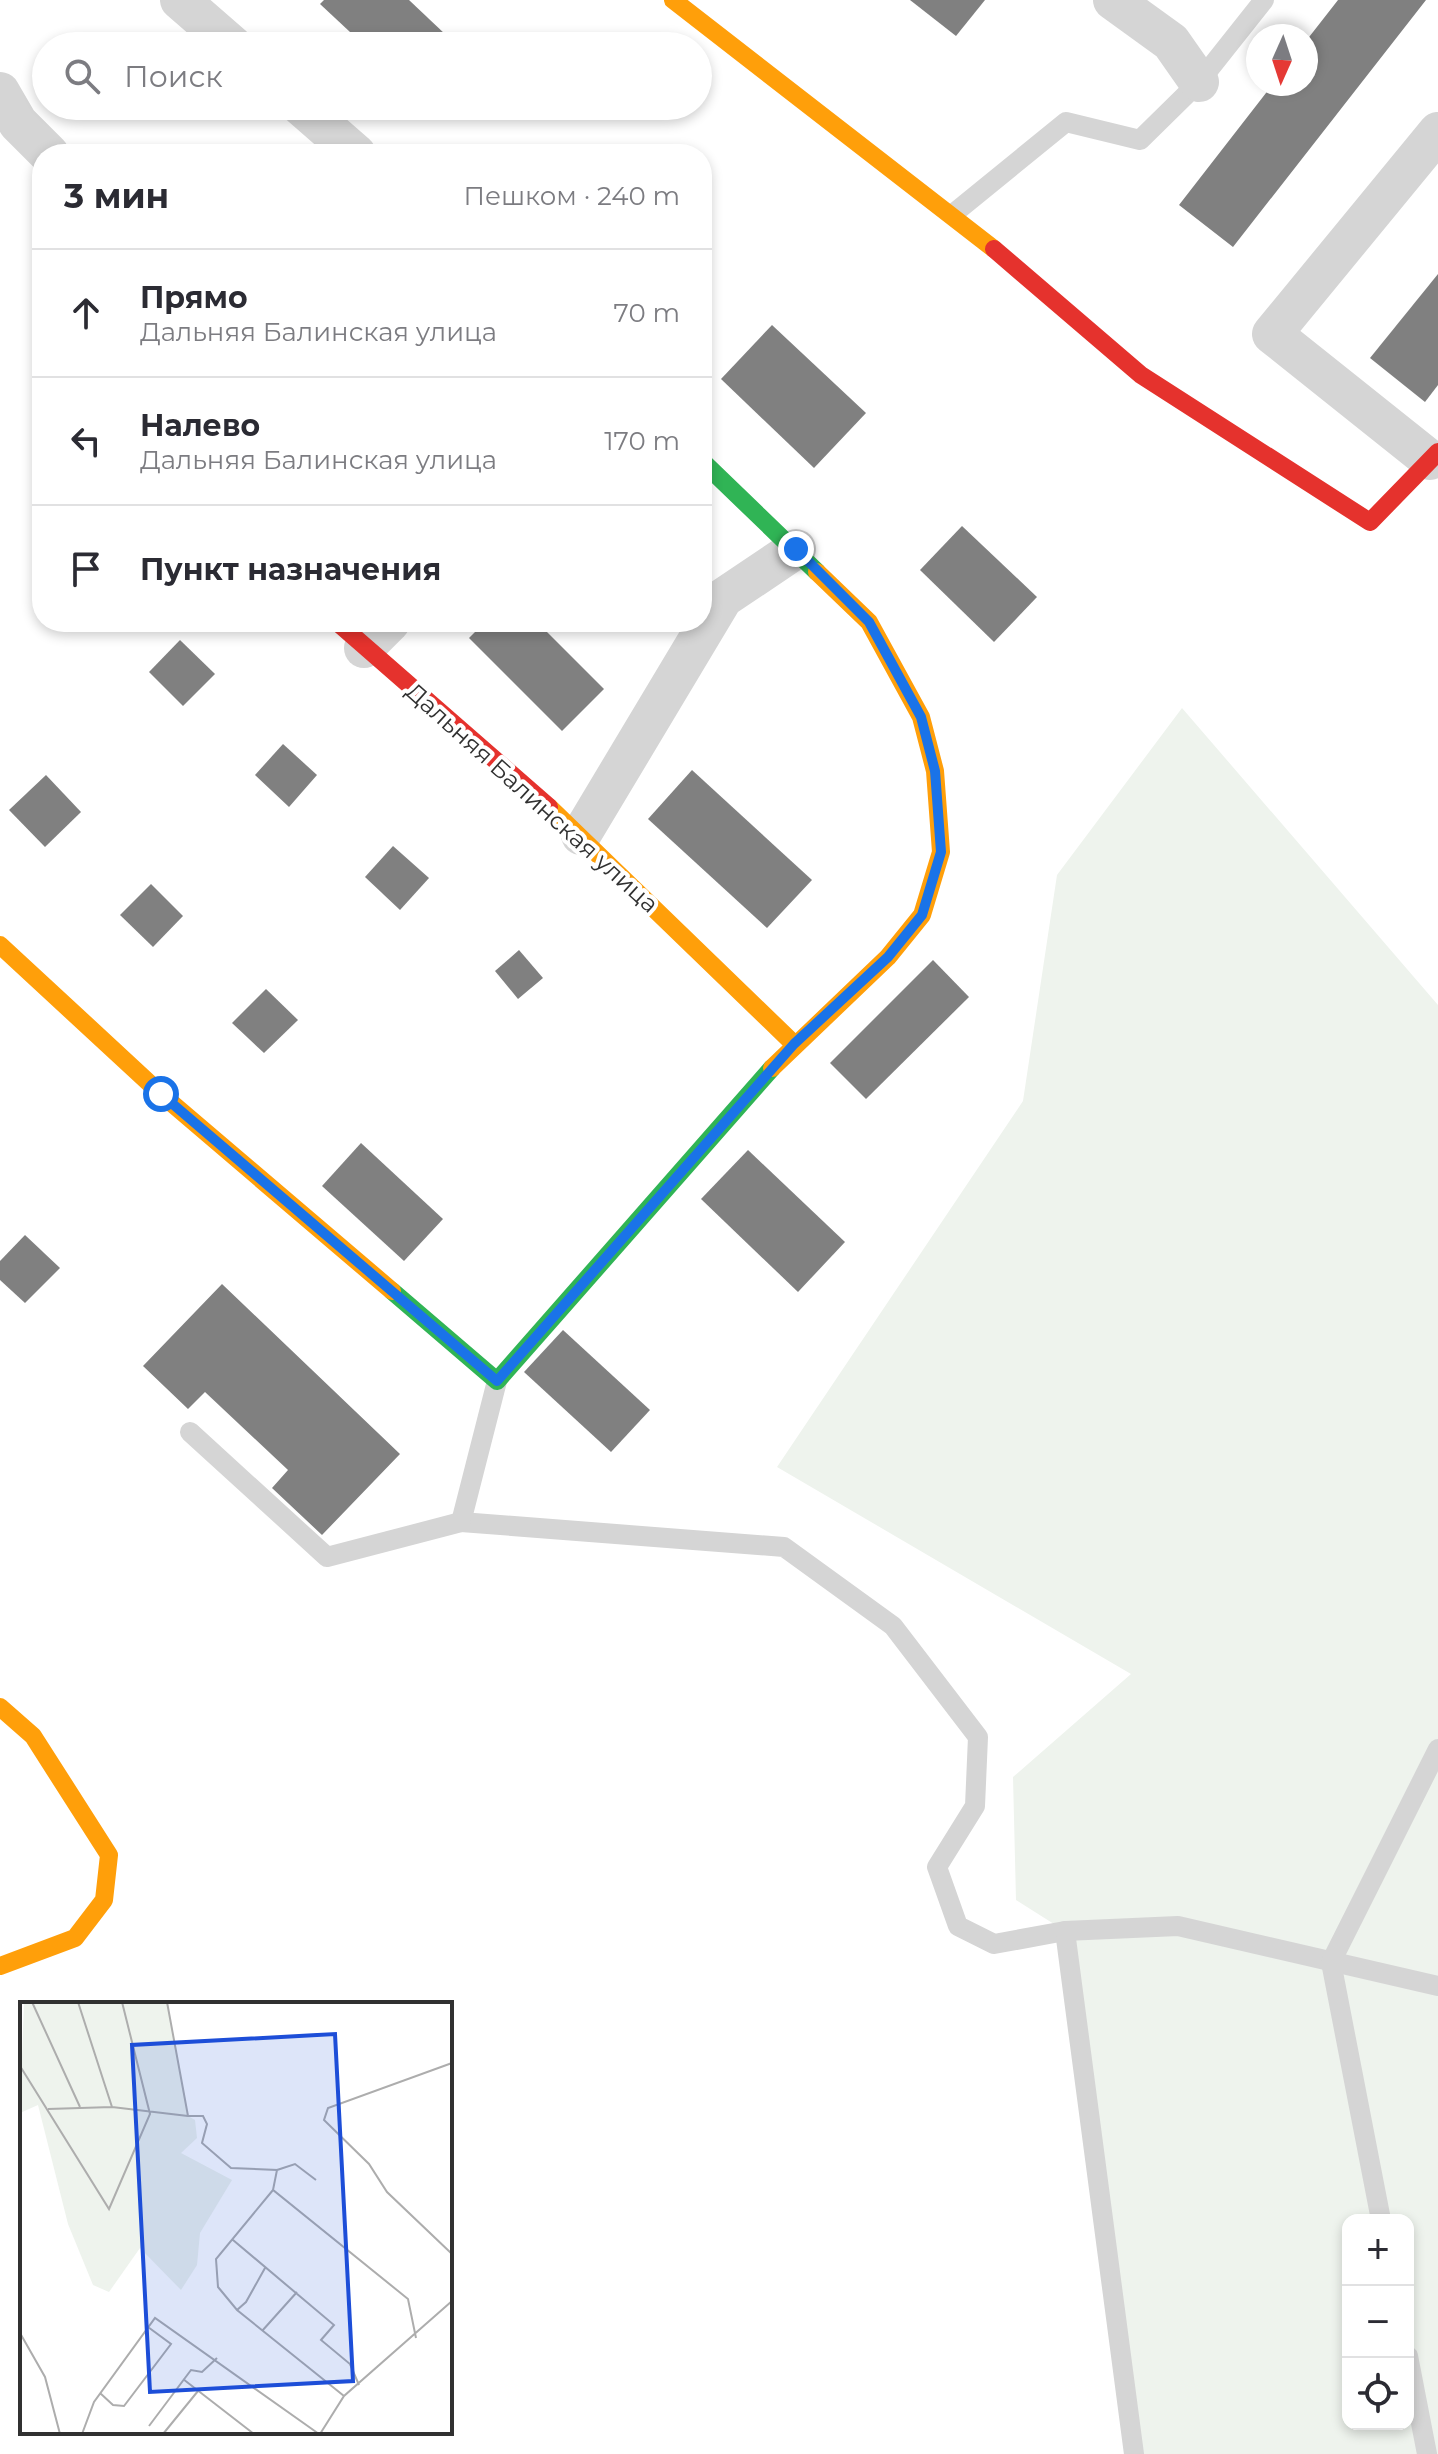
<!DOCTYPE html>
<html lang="ru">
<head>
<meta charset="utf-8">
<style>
  :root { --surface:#fff; --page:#f2f2f3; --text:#2b2b33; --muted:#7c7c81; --line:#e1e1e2 }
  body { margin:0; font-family:Montserrat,sans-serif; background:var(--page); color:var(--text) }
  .controls { position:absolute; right:24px; bottom:24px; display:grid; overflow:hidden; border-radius:16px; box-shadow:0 4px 12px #0003 }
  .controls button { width:72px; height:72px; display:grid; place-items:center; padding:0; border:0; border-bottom:2px solid var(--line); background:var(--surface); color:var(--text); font:40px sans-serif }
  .compass { position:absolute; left:1246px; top:24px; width:72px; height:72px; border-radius:50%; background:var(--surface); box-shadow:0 4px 12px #0003; rotate:183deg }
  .stop { position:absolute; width:24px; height:24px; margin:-18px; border:6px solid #1a73e8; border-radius:50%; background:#fff }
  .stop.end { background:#1a73e8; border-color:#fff; box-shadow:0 2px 8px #0008 }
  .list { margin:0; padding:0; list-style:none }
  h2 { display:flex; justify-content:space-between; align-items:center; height:104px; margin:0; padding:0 32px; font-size:34px }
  h2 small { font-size:26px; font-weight:400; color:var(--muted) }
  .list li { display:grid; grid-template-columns:52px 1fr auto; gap:24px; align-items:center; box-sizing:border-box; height:128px; padding:0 32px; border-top:2px solid var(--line) }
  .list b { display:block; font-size:30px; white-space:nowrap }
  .list p { margin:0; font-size:26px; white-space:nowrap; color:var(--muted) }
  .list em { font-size:26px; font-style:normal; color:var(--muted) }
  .icon { flex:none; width:44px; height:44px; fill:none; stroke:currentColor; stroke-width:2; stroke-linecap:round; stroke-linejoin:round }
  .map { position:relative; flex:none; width:1438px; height:2454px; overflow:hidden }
  .search { position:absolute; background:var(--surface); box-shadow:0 4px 12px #0003; left:32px; top:32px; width:680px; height:88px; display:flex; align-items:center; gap:20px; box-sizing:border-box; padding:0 28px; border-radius:44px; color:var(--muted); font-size:30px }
  .panel { position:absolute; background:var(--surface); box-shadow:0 4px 12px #0003; left:32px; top:144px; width:680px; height:488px; border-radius:32px }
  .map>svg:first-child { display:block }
  .green { fill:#eef3ed; fill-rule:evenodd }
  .building { fill:#808080 }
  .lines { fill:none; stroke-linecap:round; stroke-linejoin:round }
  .lane { stroke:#d5d5d5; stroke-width:20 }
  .street { stroke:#d5d5d5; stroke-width:40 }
  .fast { stroke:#30b455; stroke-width:18 }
  .slow { stroke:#ff9f0a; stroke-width:18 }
  .jam { stroke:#e5322d; stroke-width:18 }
  .route { stroke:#1a73e8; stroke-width:10 }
  .labels { text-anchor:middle; stroke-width:8; stroke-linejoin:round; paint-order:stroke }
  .street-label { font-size:24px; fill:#313131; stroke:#fff }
  .inset-road { fill:none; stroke:#adadad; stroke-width:2 }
  .view { fill:#1d4ed8; fill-opacity:0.15; stroke:#1d4ed8; stroke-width:4 }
  .inset-edge { fill:none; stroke:#313131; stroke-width:4 }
</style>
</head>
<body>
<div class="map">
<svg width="1438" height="2454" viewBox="0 0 1438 2454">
  <rect width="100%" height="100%" fill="#fff"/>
  <path class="green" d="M1182 708 1438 1005V2454H1134L1065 1931 1016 1900 1013 1777 1131 1674 777 1467 1023 1101 1057 875ZM1348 2220H1408V2424H1348Z"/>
  <g class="building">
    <polygon points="324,0 409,0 446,35 436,46 365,46 320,4"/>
    <polygon points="910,0 985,0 956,36"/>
    <polygon points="1338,0 1426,0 1233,247 1179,205 1273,84 1306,84 1306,41"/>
    <polygon points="1438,274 1438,385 1425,402 1370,358"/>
    <polygon points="772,325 866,413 814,468 721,379"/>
    <polygon points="962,526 1037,597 994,642 920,570"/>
    <polygon points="485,622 537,622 604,689 562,731 469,638"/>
    <polygon points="180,640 215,674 183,706 149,672"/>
    <polygon points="283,744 317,775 289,807 255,775"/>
    <polygon points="692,770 812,880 767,928 648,819"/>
    <polygon points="46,775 81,812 45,847 9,810"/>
    <polygon points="393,846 429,878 400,910 365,877"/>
    <polygon points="151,884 183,916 153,947 120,915"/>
    <polygon points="519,950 543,978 518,999 495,971"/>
    <polygon points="933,960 969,997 866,1099 830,1063"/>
    <polygon points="266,989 298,1020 264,1053 232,1023"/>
    <polygon points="361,1143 443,1219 404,1261 322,1186"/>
    <polygon points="748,1150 845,1242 798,1292 701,1199"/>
    <polygon points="25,1235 60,1268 25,1303 0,1280 0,1261"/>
    <polygon points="222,1284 400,1454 322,1535 272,1488 288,1470 205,1392 188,1409 143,1366"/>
    <polygon points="563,1330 650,1410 611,1452 524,1372"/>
  </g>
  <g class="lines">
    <g class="lane">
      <polyline points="953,214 1066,122 1140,140 1199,82 1264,0"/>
      <polyline points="497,1381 461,1522 784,1547 893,1626 978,1737 975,1806 937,1867 958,1926 994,1944 1065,1931 1134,2454"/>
      <polyline points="190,1432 327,1557 461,1522"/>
      <polyline points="1065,1931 1178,1926 1438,1986"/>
      <polyline points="1381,2220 1331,1962 1438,1749"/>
      <polyline points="1408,2356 1427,2454"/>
    </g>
    <g class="street">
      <polyline points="180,0 233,46"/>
      <polyline points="1113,0 1171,42 1199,82"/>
      <polyline points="0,92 18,123 49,154"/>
      <polyline points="301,106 356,154"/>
      <polyline points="1430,460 1272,334 1438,132"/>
      <polyline points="364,648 390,622"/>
      <polyline points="581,835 723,598 796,549"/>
    </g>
    <g class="fast">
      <polyline points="702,461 817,572"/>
      <polyline points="392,1291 497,1381 772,1068"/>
    </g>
    <g class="slow">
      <polyline points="673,0 994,249"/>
      <polyline points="549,807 794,1044"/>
      <polyline points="0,945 161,1094 392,1291"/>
      <polyline points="772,1068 888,957 922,915 941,852 935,771 921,717 869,622 817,572"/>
      <polyline points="0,1707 33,1736 109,1855 104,1900 75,1938 0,1966"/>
    </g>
    <g class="jam">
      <polyline points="994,249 1141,375 1370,522 1438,452"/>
      <polyline points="337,622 549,807"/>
    </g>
  </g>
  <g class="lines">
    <polyline class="route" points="161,1094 497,1381 794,1044 888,957 922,915 941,852 935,771 921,717 869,622 796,549"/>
  </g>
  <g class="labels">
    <g class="street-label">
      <text transform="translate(532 798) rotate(42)" y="8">Дальняя Балинская улица</text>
    </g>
  </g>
  <g transform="translate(20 2002)">
    <rect width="432" height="432" fill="#fff"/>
    <path d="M4 0H147L168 114 175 118 177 136 161 151 212 178 180 231 177 263 161 288 120 246 89 290 73 283 48 222 18 103 0 111Z" fill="#eef3ed"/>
    <path class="inset-road" d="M12 0 60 105M58 0 92 105M147 0 168 114H183L187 122 182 141 211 166 257 168 253 188M432 61 308 106 304 118 349 162 367 190 432 252M0 64 89 207 130 112 102 0M28 107 92 105 168 114M257 168 275 162 296 178M213 238 314 323 301 338 330 362 339 383M217 308 226 300 245 266M242 329 277 290M0 331 25 375 40 432M163 377 234 432M80 391 93 403 104 404 151 342 128 325M324 394 217 308 198 285 196 257 253 188 388 297 396 336M129 424 171 368 182 370 197 356M62 432 74 400 135 316 299 432M143 432 178 389M300 432 324 394 432 299"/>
    <path class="view" d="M315 32 333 379 130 390 112 43Z"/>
    <rect width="432" height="432" class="inset-edge"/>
  </g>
</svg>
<div class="controls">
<button>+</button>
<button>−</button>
<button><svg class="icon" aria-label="locate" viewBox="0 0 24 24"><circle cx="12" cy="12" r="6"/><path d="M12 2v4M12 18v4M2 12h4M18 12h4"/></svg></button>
</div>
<svg class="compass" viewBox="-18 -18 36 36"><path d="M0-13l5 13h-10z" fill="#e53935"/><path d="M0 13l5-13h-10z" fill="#7c7c81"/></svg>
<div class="stop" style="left:161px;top:1094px"></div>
<div class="stop end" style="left:796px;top:549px"></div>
<div class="search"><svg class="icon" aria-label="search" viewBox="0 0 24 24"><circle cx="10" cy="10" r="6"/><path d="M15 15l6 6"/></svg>Поиск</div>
<section class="panel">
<h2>3 мин<small>Пешком · 240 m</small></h2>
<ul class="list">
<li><svg class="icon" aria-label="ahead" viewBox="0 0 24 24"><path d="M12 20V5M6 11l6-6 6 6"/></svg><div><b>Прямо</b><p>Дальняя Балинская улица</p></div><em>70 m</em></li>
<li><svg class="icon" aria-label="left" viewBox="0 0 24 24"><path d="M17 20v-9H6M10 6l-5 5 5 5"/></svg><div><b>Налево</b><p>Дальняя Балинская улица</p></div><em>170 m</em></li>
<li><svg class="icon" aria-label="arrive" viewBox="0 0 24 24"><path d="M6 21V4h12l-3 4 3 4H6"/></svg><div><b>Пункт назначения</b></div></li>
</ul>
</section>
</div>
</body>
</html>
